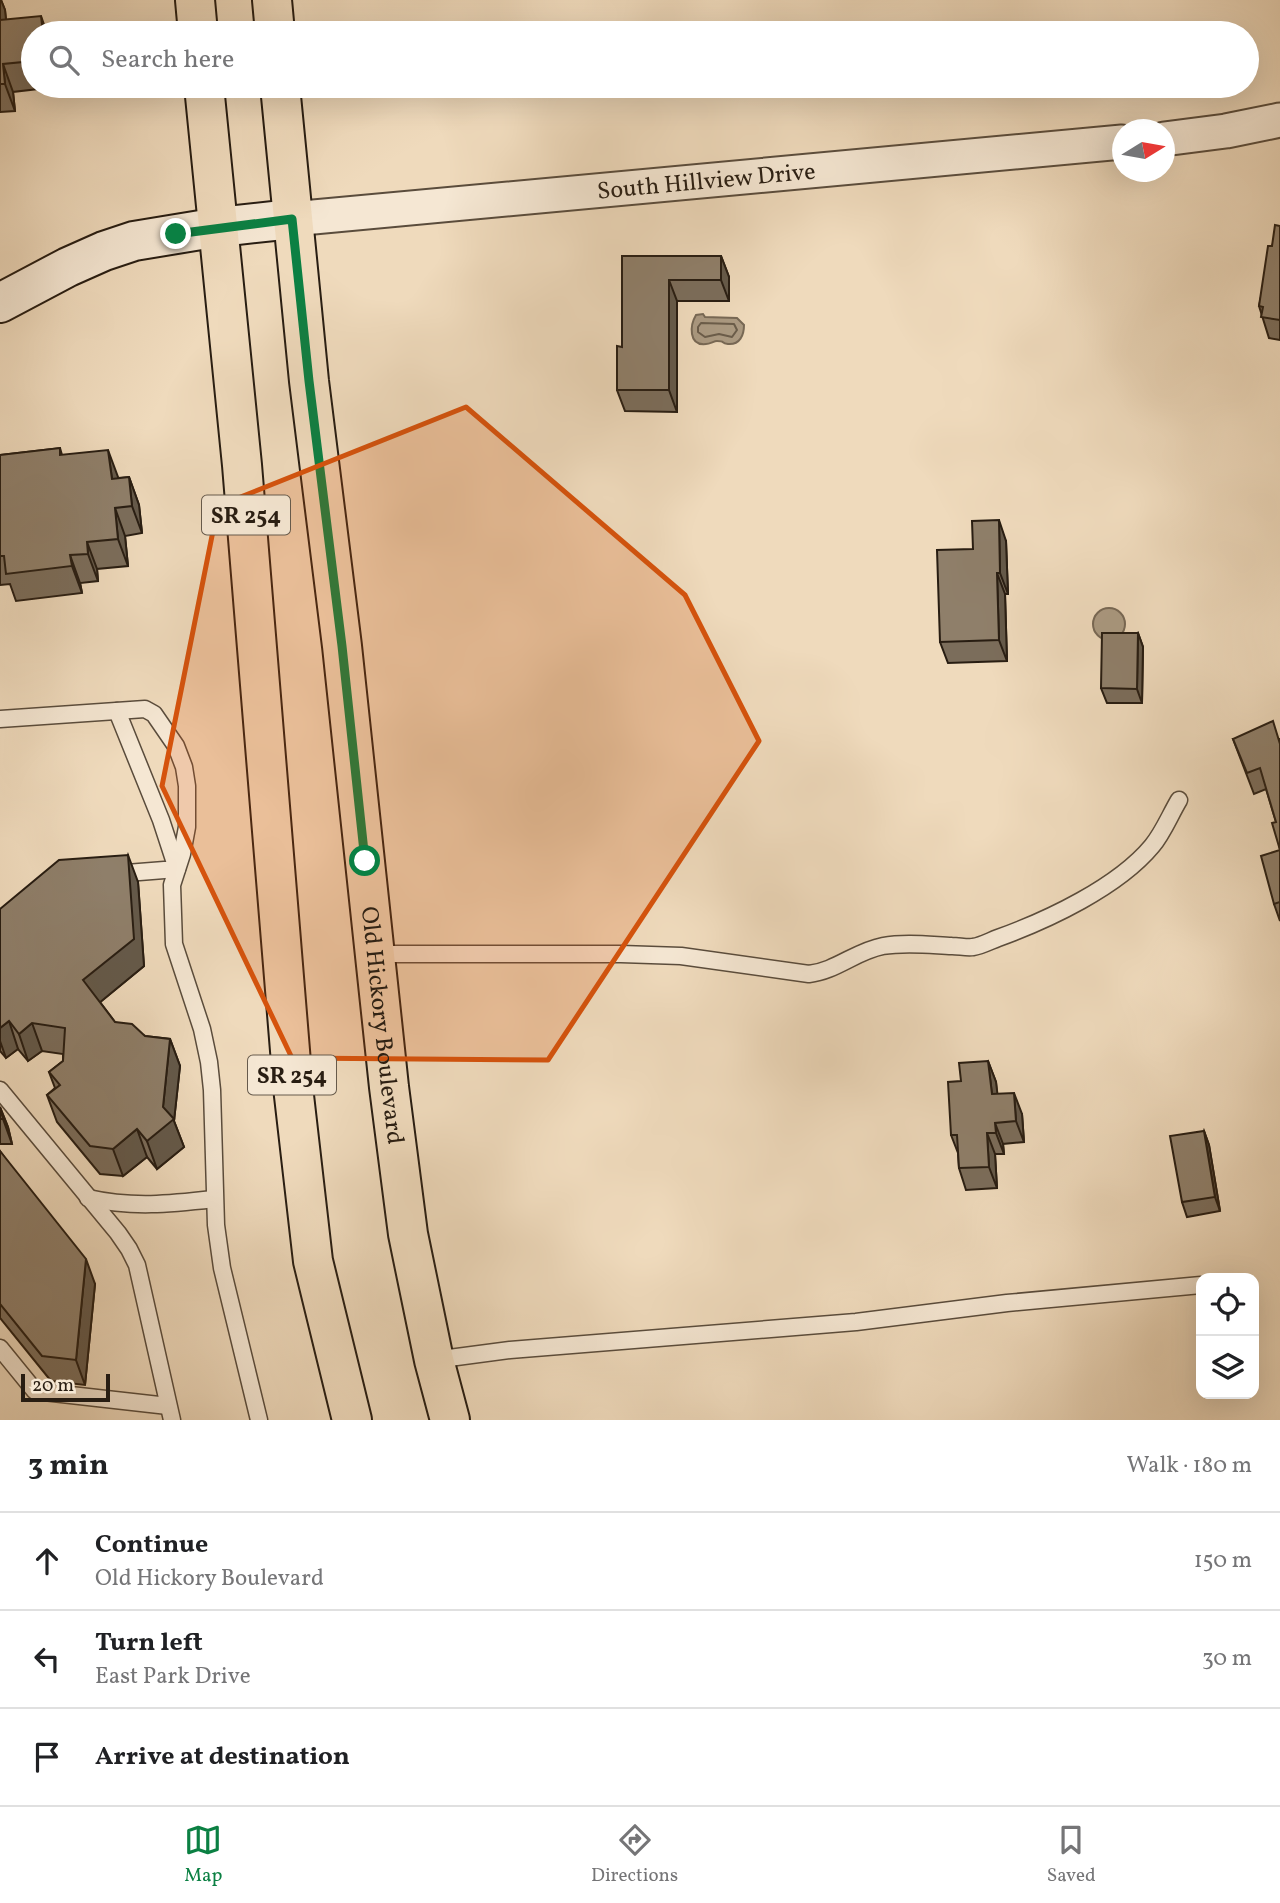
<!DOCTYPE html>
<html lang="en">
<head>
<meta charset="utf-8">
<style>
  :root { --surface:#fff; --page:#f2f2f2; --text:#202124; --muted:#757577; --line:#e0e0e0; --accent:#0b8043 }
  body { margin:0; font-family:Vollkorn,serif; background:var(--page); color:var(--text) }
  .controls { position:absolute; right:21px; bottom:21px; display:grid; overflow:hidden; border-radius:14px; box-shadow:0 7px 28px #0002 }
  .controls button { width:63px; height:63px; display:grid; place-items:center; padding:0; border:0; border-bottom:2px solid var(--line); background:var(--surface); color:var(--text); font:35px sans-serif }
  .compass { position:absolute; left:1112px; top:119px; width:63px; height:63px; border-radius:50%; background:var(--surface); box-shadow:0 7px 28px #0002; rotate:79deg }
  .scale { position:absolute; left:21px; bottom:18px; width:89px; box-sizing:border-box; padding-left:7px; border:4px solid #281d12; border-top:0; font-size:19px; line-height:24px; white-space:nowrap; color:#281d12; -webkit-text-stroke:5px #f5e7d3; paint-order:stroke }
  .stop { position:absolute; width:21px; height:21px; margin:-16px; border:5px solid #0b8043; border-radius:50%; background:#fff }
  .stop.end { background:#0b8043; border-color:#fff; box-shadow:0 2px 7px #0008 }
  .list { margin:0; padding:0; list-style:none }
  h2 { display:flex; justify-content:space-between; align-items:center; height:91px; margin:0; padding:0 28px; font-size:30px }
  h2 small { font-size:23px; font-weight:400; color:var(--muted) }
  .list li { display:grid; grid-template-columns:46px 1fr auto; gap:21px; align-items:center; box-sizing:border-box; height:98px; padding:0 28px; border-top:2px solid var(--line) }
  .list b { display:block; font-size:26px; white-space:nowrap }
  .list p { margin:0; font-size:23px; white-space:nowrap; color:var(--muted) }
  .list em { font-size:23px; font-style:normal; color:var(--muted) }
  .icon { flex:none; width:38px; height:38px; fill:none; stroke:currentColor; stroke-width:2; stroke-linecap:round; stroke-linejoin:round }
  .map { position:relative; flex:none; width:1280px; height:1420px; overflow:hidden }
  .search { position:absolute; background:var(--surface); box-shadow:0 7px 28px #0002; left:21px; right:21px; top:21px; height:77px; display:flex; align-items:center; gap:18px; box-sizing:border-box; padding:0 24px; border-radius:38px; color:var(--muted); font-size:26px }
  .sheet { height:385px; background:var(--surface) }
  nav { display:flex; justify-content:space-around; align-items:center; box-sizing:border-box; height:98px; border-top:2px solid var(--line); background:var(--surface); font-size:19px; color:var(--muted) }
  nav a { display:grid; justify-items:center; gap:4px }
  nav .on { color:var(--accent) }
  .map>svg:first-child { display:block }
  .water { fill:#ab9a82; stroke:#776855; stroke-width:2 }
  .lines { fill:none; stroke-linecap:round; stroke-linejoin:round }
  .shore { stroke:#6a5c4a; stroke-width:2 }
  .lane-casing { stroke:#5a4c3c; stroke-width:19 }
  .street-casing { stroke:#5a4c3c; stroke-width:37 }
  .secondary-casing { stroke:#281d12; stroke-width:42 }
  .primary-casing { stroke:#281d12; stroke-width:42 }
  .lane { stroke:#f5e7d3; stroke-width:16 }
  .street { stroke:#f5e7d3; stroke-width:33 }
  .secondary { stroke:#f5e7d3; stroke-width:38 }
  .primary { stroke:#efdabc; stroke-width:38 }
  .wall { fill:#7b6d5b; stroke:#281d12; stroke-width:2 }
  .shaded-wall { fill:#64594a; stroke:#281d12; stroke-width:2 }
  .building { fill:#8f7f6a; stroke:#281d12; stroke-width:2 }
  .route { stroke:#0b8043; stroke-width:9 }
  .marked { fill:#d5530d; fill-opacity:0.2; stroke:#d5530d; stroke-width:5; stroke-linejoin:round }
  .labels { text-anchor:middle; stroke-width:5; stroke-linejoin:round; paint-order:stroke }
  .shield { fill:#f5e7d3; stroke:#665a4c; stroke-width:2 }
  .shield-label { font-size:23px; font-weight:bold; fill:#281d12 }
  .street-label { font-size:24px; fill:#281d12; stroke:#f5e7d3 }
</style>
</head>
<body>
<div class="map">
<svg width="1280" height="1420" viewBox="0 0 1280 1420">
  <rect width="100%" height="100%" fill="#efdabc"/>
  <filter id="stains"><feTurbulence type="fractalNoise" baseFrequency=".00286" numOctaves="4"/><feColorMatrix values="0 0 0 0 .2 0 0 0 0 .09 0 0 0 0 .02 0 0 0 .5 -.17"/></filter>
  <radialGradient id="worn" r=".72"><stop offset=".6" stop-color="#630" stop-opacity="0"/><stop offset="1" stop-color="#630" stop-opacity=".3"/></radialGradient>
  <g class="water">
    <path d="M703 314 705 317 737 318 744 325C744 335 740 345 728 344 720 343 726 341 717 341 714 341 710 344 706 344 688 346 690 325 696 315Z"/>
    <circle cx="1109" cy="624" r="16"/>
  </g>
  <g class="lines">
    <polygon class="shore" points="701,323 734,324 737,330 732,337 719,334 705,337 698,332 698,327"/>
    <g class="lane-casing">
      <g id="lane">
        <polyline points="0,719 145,709 154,714 176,746 184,767 187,786 187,827 182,854 172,885 174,944 202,1029 209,1062 212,1090 216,1225 222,1268 259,1420"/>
        <polyline points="114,874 177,869 161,820 117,711"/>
        <path d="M375 954H621L681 956 809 974C836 971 856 951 883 946 905 942 930 945 952 946 959 946 967 948 973 947 981 946 990 941 998 938 1048 920 1118 887 1152 846 1163 833 1170 815 1179 800"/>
        <polyline points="0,1090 118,1233 129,1249 137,1265 172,1420"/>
        <path d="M88 1198C132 1208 170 1204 214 1199"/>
        <polyline points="0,1348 35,1391 168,1406"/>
        <polyline points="434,1360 510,1350 856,1322 1007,1303 1201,1285"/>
      </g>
    </g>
    <g class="street-casing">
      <g id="street">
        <polyline points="1164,139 1226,131 1280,120"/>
        <path id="s1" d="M292 219 1122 142"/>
      </g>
    </g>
    <g class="secondary-casing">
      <polyline id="secondary" points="0,303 68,267 104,251 134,241 219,227 292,219"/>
    </g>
    <g class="primary-casing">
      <g id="primary">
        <polyline points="195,0 198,33"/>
        <polyline points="272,0 275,33"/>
        <polyline points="204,86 242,465 293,1087 313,1261 352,1420"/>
        <path id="s2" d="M280 86 309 381 342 646 389 1087 408 1234 434 1360 450 1420"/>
      </g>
    </g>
    <use href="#lane" class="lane"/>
    <use href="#street" class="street"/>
    <use href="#secondary" class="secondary"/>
    <use href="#primary" class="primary"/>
  </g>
  <g class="wall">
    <polygon points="0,0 1,0 5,10 6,20 33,33 33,86 55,86 56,87 13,92 15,111 0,112"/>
    <polygon points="1280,226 1280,340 1269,338 1259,306 1272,246"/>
    <polygon points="622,256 721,256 729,277 729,301 677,301 677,412 625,411 617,390 622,347"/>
    <polygon points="60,448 62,455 118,478 129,477 139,505 142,533 125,536 128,566 97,569 98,581 80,583 82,593 16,601 10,584 0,585 0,455"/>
    <polygon points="1006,541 1008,594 1005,594 1007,661 948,663 940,642 973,549"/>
    <polygon points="1138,633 1143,647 1142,703 1107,703 1101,688"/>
    <polygon points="1233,739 1280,739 1280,921 1274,904 1280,850 1276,822 1266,789 1254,794"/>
    <polygon points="138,882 144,966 100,1002 115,1022 145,1036 170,1039 180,1066 174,1121 184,1147 157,1169 147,1157 123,1176 100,1174 57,1122 47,1095 55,1088 49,1072 63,1061 63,1054 42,1051 28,1061 18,1049 6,1058 0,1051 0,909"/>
    <polygon points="988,1061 996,1082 997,1094 1022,1114 1024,1142 1003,1144 1004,1154 995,1154 997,1188 966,1190 959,1168 958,1153 951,1135 961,1081"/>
    <polygon points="0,1107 8,1127 12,1144 0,1144"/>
    <polygon points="1204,1131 1209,1145 1220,1211 1187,1217 1182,1202"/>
    <polygon points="0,1151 95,1284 85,1385 51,1381 0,1318"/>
  </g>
  <g class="shaded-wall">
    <polygon points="0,0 1,0 5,10 9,48 0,24"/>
    <polygon points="41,16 47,33 43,33"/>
    <polygon points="3,64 13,92 15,111 5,84"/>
    <polygon points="721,256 729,277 729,301 721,280"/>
    <polygon points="669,280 677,301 677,412 669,390"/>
    <polygon points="108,450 118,477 121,506 112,479"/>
    <polygon points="129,477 139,505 142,533 132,506"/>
    <polygon points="115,508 125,536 128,566 118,539"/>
    <polygon points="999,520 1006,541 1008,594 1000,573"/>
    <polygon points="87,542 97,569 98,581 88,554"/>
    <polygon points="70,555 80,583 82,593 72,566"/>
    <polygon points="997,573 1005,594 1007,661 999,640"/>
    <polygon points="1138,633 1143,647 1142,703 1137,689"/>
    <polygon points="128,855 138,882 144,966 93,1008 83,980"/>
    <polygon points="9,1021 18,1049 6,1058 0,1041 0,1028"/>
    <polygon points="32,1023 42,1051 28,1061 19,1034"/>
    <polygon points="170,1039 180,1066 174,1121 184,1147 157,1169 147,1141 163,1107"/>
    <polygon points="988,1061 996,1082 1000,1115 992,1094"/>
    <polygon points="1014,1093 1022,1114 1024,1142 1016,1121"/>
    <polygon points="0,1107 8,1127 12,1144 3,1119"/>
    <polygon points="995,1123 1003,1144 1004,1154 996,1133"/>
    <polygon points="137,1129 147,1157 123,1176 113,1149"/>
    <polygon points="1204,1131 1209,1145 1220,1211 1215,1197"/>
    <polygon points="987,1133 995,1154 997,1188 989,1167"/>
    <polygon points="86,1259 95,1284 85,1385 76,1360"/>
  </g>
  <g class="building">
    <polygon points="41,16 43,33 33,33 33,61 3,64 5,84 0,84 0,20"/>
    <polygon points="1275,225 1280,226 1280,320 1261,317 1263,307 1259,306 1268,246 1272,246"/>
    <polygon points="622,256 721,256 721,280 669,280 669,390 617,390 617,346 622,347"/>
    <polygon points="60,448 60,455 108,450 112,479 129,477 132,506 115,508 118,539 87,542 88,554 70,555 72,566 6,574 4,556 0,556 0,455"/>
    <polygon points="999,520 1000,573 997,573 999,640 940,642 937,550 973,549 972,521"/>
    <polygon points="1102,633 1138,633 1137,689 1101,688"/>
    <polygon points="1273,721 1280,744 1280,902 1274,904 1261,856 1280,850 1272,823 1276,822 1260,768 1247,773 1233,739"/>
    <polygon points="128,855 134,939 83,980 115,1022 132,1024 145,1036 170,1039 163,1107 174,1119 147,1141 137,1129 113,1149 90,1146 47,1095 60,1085 49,1072 63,1061 65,1028 32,1023 19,1034 9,1021 0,1028 0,909 59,860"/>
    <polygon points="988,1061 992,1094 1014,1093 1016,1121 995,1123 996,1133 987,1133 989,1167 959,1168 957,1135 951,1135 948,1082 961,1081 959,1063"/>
    <polygon points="0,1108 3,1119 0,1119"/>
    <polygon points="1204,1131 1215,1197 1182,1202 1170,1136"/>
    <polygon points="0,1151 86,1259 76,1360 42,1356 0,1304"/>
  </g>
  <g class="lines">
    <polyline class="route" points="176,234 292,219 309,381 342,646 365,861"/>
  </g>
  <path class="marked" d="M466 407 685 595 759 741 548 1060 292 1058 162 786 218 506Z"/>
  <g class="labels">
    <g class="shield">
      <rect x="202" y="495.5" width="88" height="39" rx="5"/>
      <rect x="248" y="1055.5" width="88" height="39" rx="5"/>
    </g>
    <g class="shield-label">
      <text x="246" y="523">SR 254</text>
      <text x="292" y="1083">SR 254</text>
    </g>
    <g class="street-label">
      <text dy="8" stroke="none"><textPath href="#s1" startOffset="416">South Hillview Drive</textPath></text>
      <text dy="8" stroke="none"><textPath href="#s2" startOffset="945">Old Hickory Boulevard</textPath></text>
    </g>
  </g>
  <rect width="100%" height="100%" filter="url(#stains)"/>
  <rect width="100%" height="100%" fill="url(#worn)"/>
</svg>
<div class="controls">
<button><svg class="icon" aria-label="locate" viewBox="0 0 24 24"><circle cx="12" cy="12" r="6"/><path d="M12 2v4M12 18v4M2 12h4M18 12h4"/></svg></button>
<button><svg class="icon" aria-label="layers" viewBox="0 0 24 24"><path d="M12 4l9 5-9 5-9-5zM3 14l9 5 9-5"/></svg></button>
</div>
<svg class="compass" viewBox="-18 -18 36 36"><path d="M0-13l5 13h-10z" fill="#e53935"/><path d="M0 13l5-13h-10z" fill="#757577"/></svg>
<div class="scale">20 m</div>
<div class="stop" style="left:365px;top:861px"></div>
<div class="stop end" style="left:176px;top:234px"></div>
<div class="search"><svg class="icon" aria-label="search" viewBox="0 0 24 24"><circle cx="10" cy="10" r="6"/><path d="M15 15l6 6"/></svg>Search here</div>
</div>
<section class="sheet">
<h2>3 min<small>Walk · 180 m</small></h2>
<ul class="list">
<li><svg class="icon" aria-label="ahead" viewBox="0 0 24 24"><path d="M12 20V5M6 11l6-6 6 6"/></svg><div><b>Continue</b><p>Old Hickory Boulevard</p></div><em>150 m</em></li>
<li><svg class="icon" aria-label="left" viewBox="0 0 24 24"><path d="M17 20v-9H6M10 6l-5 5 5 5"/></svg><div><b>Turn left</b><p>East Park Drive</p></div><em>30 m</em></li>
<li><svg class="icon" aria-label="arrive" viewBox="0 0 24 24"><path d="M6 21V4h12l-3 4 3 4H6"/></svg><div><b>Arrive at destination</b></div></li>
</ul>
</section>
<nav>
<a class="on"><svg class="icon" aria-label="map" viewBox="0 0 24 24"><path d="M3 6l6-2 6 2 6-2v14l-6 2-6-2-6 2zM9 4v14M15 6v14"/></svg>Map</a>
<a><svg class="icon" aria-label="directions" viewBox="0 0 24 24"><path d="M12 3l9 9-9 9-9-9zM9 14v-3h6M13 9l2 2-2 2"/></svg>Directions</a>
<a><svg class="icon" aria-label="saved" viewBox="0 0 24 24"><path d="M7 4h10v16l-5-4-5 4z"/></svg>Saved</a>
</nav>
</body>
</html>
